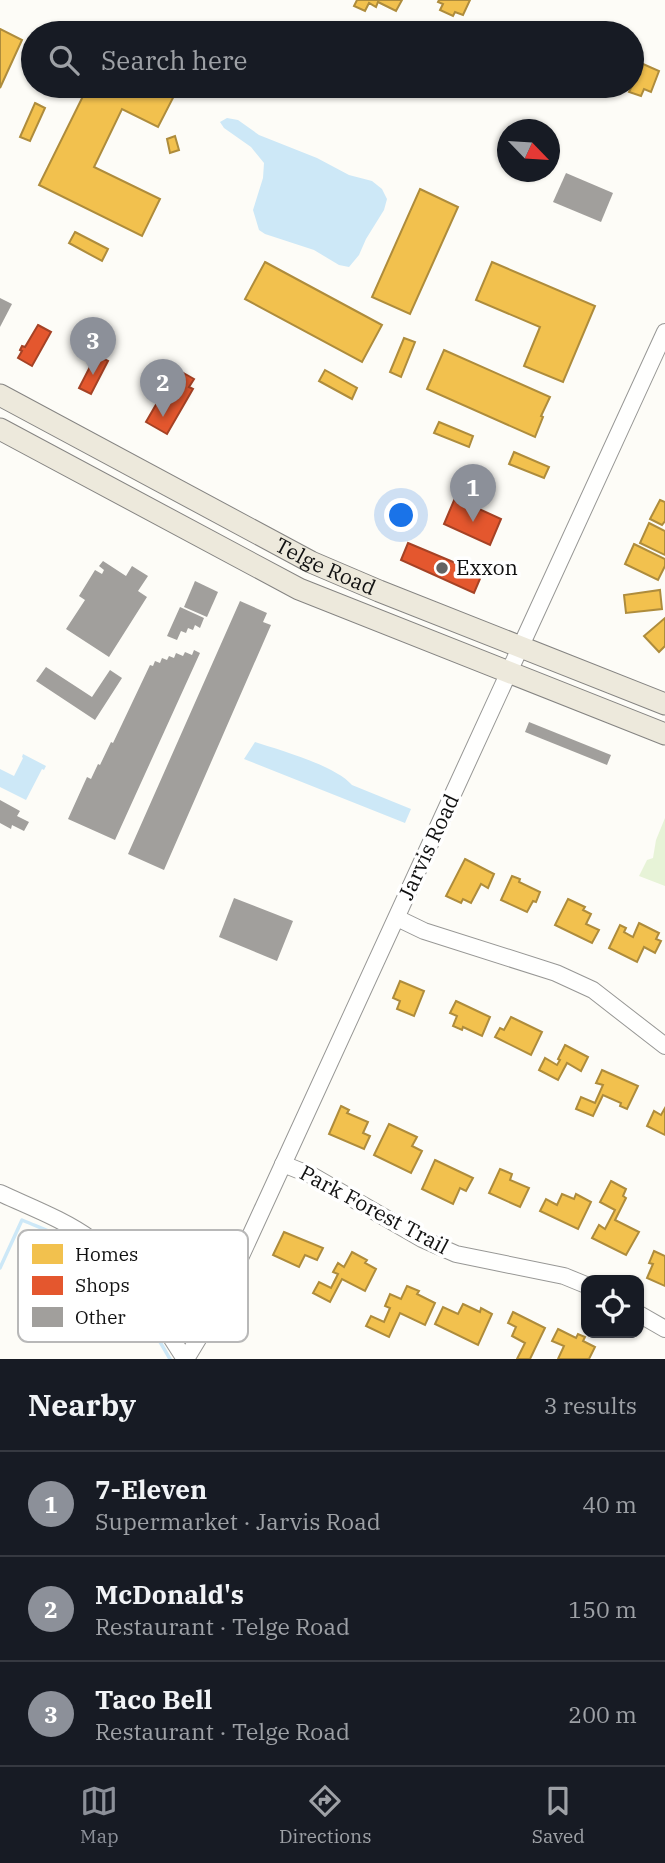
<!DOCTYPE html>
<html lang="en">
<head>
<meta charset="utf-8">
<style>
  :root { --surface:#171b24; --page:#242831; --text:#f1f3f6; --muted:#9ea1a6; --line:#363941; --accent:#8c9099 }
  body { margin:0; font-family:"IBM Plex Serif",serif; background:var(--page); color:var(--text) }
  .controls { position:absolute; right:21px; bottom:21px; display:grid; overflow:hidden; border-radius:14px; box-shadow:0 2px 5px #0004 }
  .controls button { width:63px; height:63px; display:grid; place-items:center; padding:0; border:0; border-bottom:2px solid var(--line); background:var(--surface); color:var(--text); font:35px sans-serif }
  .compass { position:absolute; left:497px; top:119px; width:63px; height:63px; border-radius:50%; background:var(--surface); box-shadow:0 2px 5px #0004; rotate:115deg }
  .you { position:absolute; left:402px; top:516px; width:24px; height:24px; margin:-18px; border:5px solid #fff; border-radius:50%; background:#1a73e8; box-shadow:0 0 0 10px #1a73e833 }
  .badge { display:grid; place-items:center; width:46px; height:46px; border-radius:50%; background:var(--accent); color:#fff; font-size:23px; font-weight:700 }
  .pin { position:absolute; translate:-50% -58px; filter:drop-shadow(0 2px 4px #0008) }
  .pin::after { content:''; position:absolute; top:37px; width:24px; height:21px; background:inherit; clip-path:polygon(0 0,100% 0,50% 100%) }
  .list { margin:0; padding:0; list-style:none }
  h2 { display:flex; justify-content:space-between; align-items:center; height:91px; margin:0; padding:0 28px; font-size:30px }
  h2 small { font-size:23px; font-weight:400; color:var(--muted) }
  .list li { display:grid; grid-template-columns:46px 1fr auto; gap:21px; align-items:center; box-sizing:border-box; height:105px; padding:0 28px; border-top:2px solid var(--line) }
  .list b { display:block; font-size:26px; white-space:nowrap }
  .list p { margin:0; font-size:23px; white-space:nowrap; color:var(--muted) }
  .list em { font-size:23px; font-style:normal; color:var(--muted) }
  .icon { flex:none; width:38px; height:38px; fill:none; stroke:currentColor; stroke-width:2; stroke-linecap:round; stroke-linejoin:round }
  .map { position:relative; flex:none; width:665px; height:1359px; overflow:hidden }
  .search { position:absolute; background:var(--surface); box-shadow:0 2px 5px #0004; left:21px; right:21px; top:21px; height:77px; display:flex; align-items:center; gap:18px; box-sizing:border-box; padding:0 24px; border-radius:38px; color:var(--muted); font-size:26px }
  .sheet { height:406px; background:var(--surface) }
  nav { display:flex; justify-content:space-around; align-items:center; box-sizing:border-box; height:98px; border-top:2px solid var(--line); background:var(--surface); font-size:19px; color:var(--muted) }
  nav a { display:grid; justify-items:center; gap:4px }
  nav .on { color:var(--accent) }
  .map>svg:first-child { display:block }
  .green { fill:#e7f3d7 }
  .water { fill:#cde8f7 }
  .homes { fill:#f2c14e; stroke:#ae8c3c; stroke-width:2 }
  .shops { fill:#e4572e; stroke:#a54225; stroke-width:2 }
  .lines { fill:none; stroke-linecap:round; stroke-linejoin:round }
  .stream { stroke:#cde8f7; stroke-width:3.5 }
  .building { fill:#a19f9c }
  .minor-casing { stroke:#979795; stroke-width:18 }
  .major-casing { stroke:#858482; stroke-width:23 }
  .minor { stroke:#fffffe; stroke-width:16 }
  .major { stroke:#ede9dc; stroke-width:21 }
  .poi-dot { fill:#646362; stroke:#fff; stroke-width:2.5 }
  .labels { text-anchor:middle; stroke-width:7; stroke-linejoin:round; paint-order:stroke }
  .street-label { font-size:21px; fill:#111; stroke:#fff }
  .poi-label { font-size:21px; fill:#111; stroke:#fff; text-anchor:start }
  .key { fill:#fff; stroke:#b8b8b8; stroke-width:2 }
  .key-label { font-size:19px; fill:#111 }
</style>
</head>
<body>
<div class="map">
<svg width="665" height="1359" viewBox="0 0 665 1359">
  <rect width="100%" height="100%" fill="#fdfcf7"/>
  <polygon class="green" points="665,818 665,886 639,876 647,860 653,858 656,840"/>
  <g class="water">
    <polygon points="227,118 238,120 259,135 317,158 349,175 372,181 382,189 387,199 384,210 366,239 359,255 349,267 339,265 314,250 265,234 259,230 253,210 263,178 264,163 251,147 224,128 220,122"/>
    <path d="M255 742C280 750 336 766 352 785L411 809 405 823 244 759Z"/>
    <polygon points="23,754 46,766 44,770 42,769 26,800 0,787 0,769 14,776 23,758 22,757"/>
  </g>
  <g class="homes">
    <polygon points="357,0 402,0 396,11 378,2 376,7 369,3 365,11 354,6"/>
    <polygon points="439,0 470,0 463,15 455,12 453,16 440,10 443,4 438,2"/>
    <polygon points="0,29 22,40 0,88"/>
    <polygon points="634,60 659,71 651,92 644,89 641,96 629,92 632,86 632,67"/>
    <polygon points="88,86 168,86 177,90 158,127 122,109 94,167 160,199 142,236 39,185"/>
    <polygon points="35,103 45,108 30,141 20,137"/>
    <polygon points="175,136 179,150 170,153 167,139"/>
    <polygon points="420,189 458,207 410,314 372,297"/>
    <polygon points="75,232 108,249 102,261 69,243"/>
    <polygon points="265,262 382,325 362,362 245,299"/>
    <polygon points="492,262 595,306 563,382 524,366 540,327 476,300"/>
    <polygon points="404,338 415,342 401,377 390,372"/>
    <polygon points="444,350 550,397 541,416 543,417 535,437 427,389"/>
    <polygon points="325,370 357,388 352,399 319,381"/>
    <polygon points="439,422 473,436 469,447 434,433"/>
    <polygon points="514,452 549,467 544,478 509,464"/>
    <polygon points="660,500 665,502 665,521 662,525 650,519"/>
    <polygon points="649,523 665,531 665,555 640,543"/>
    <polygon points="634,544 665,559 665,566 658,580 625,564"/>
    <polygon points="660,590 662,609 626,613 624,595"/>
    <polygon points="665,618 665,646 659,652 644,636"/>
    <polygon points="465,859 494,874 488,888 481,884 471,903 463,899 461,903 446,896"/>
    <polygon points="512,876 520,879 519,882 540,892 536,902 533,901 527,912 501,900"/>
    <polygon points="568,899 585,907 583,910 591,914 586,924 599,930 592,943 555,925"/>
    <polygon points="639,923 659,933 656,939 661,941 655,953 644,947 637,962 609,948 620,925 626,928 624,932 633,937"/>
    <polygon points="400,981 424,991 414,1016 397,1009 400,1001 393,998"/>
    <polygon points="456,1001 490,1017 482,1036 463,1027 462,1030 453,1026 457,1016 450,1013"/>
    <polygon points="511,1017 542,1032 531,1055 495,1037 500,1028 504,1030"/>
    <polygon points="565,1045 588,1057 581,1071 567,1063 558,1080 539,1070 545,1058 557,1065 560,1060 558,1059"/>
    <polygon points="602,1070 638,1086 627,1109 620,1106 621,1103 603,1095 593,1116 576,1109 581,1097 595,1103 603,1085 596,1083"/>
    <polygon points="341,1106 349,1110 347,1113 368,1122 363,1133 370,1136 364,1149 329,1134"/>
    <polygon points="665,1108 665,1135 647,1126 654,1111 661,1115"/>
    <polygon points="389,1124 417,1137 412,1146 422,1151 411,1173 374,1155"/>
    <polygon points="435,1160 473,1178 466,1191 460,1188 453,1204 422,1189"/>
    <polygon points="500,1169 512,1174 510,1180 529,1188 520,1207 489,1193"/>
    <polygon points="611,1181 626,1189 623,1196 626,1198 615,1220 639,1232 626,1255 592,1238 599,1225 605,1229 615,1210 600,1202"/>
    <polygon points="562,1194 574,1199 576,1194 591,1202 578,1229 540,1211 546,1199 557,1205"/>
    <polygon points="284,1232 323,1248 317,1260 305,1255 299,1267 273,1255"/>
    <polygon points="654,1251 665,1256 665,1286 647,1278 653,1264 649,1263"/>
    <polygon points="352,1252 367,1260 365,1263 376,1269 365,1291 342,1279 330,1302 313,1293 319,1282 331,1288 338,1274 333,1272 338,1263 344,1267"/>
    <polygon points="407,1286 419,1291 417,1294 435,1303 425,1325 400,1313 389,1337 366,1326 371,1316 384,1322 390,1308 385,1306 390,1294 401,1299"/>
    <polygon points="463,1304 480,1312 481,1308 492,1314 478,1345 435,1324 443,1307 458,1314"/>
    <polygon points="513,1312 545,1328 530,1359 517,1359 525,1343 512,1336 516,1327 508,1323"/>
    <polygon points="558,1329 576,1338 578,1334 585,1337 583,1341 595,1347 589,1359 558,1359 564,1346 552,1341"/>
  </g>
  <g class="shops">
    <polygon points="38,325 51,332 32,366 18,358 22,351 20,350 22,346 25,347"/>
    <polygon points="96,355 108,361 91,394 79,388"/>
    <polygon points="180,371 194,379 189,387 193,389 167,434 146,422 172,377 176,379"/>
    <polygon points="455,498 501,519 490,545 444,524"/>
    <polygon points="408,543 482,574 474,593 401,560"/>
  </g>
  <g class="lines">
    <path class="stream" d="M0 1268 22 1220C45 1230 71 1239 91 1254 124 1277 150 1325 170 1359"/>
  </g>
  <g class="building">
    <polygon points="566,173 613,193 601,222 553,202"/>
    <polygon points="0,298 12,304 0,327"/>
    <polygon points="103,561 126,576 132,566 148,576 138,591 147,597 109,657 66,629 85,600 79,596 95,570 102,574 104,570 99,566"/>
    <polygon points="195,581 218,592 207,617 184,607"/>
    <polygon points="240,601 267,613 263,622 271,625 164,870 128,854"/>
    <polygon points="180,607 204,618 200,628 195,625 193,630 188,628 186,633 181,631 177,640 167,636"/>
    <polygon points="194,650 200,653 115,840 68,819 87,777 91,779 98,764 100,765 111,742 113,743 150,665 153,666 155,661 160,663 162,658 167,660 169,656 174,658 176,653 183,656 185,652 192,655"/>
    <polygon points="46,667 92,697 110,670 122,678 95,720 36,681"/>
    <polygon points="529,722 611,755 607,765 525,732"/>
    <polygon points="0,800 20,811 17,816 29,822 24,831 12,825 11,829 0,823"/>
    <polygon points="234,898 293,921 277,961 219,937"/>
  </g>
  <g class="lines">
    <g class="minor-casing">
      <g id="minor">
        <polyline points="397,918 424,931 556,973 593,990 665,1046"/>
        <polyline points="283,1164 313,1176 422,1239 456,1254 564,1276 586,1285"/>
        <path d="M0 1193C30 1207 65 1220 92 1240 133 1270 157 1317 185 1359"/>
        <polyline points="639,1314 665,1329"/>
        <polyline points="186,1359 218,1306 665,332"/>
      </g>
    </g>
    <g class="major-casing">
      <g id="major">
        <path id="s1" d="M0 395 311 562 379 591 665 704"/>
        <polyline points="0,429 299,589 665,734"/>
      </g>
    </g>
    <use href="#minor" class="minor"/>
    <use href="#major" class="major"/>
  </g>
  <circle class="poi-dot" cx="442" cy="568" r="7"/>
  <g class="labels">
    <g class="street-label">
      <text dy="7" stroke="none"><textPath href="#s1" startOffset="368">Telge Road</textPath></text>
      <text transform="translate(429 847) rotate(-65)" y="7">Jarvis Road</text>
      <text transform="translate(374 1210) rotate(28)" y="7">Park Forest Trail</text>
    </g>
    <g class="poi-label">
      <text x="456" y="575">Exxon</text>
    </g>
  </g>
  <rect x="18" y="1230" width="230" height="112" rx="10" class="key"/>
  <rect x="32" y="1244" width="31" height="20" fill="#f2c14e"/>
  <rect x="32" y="1276" width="31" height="19" fill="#e4572e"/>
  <rect x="32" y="1307" width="31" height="20" fill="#a19f9c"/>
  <g class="key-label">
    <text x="75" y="1261">Homes</text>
    <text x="75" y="1292">Shops</text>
    <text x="75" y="1324">Other</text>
  </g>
</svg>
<div class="controls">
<button><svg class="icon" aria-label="locate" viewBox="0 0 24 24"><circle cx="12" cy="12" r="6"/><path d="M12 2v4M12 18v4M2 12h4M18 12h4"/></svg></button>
</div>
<svg class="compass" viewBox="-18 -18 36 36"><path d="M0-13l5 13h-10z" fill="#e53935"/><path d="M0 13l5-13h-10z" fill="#9ea1a6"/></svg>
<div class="you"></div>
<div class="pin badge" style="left:473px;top:522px">1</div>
<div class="pin badge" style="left:163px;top:417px">2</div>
<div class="pin badge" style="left:93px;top:375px">3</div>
<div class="search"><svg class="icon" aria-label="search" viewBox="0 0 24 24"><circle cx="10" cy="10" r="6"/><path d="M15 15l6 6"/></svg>Search here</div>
</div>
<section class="sheet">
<h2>Nearby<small>3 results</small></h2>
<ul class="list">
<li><span class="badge">1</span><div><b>7-Eleven</b><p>Supermarket · Jarvis Road</p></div><em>40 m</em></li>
<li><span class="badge">2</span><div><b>McDonald's</b><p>Restaurant · Telge Road</p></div><em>150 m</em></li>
<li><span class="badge">3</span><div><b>Taco Bell</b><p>Restaurant · Telge Road</p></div><em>200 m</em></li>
</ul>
</section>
<nav>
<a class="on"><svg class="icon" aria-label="map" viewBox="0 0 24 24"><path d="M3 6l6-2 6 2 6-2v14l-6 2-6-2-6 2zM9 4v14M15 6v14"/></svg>Map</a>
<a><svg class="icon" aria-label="directions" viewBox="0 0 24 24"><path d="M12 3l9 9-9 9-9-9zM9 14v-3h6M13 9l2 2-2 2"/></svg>Directions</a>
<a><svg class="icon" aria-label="saved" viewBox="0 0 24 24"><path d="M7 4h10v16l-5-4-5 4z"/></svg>Saved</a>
</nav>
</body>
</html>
